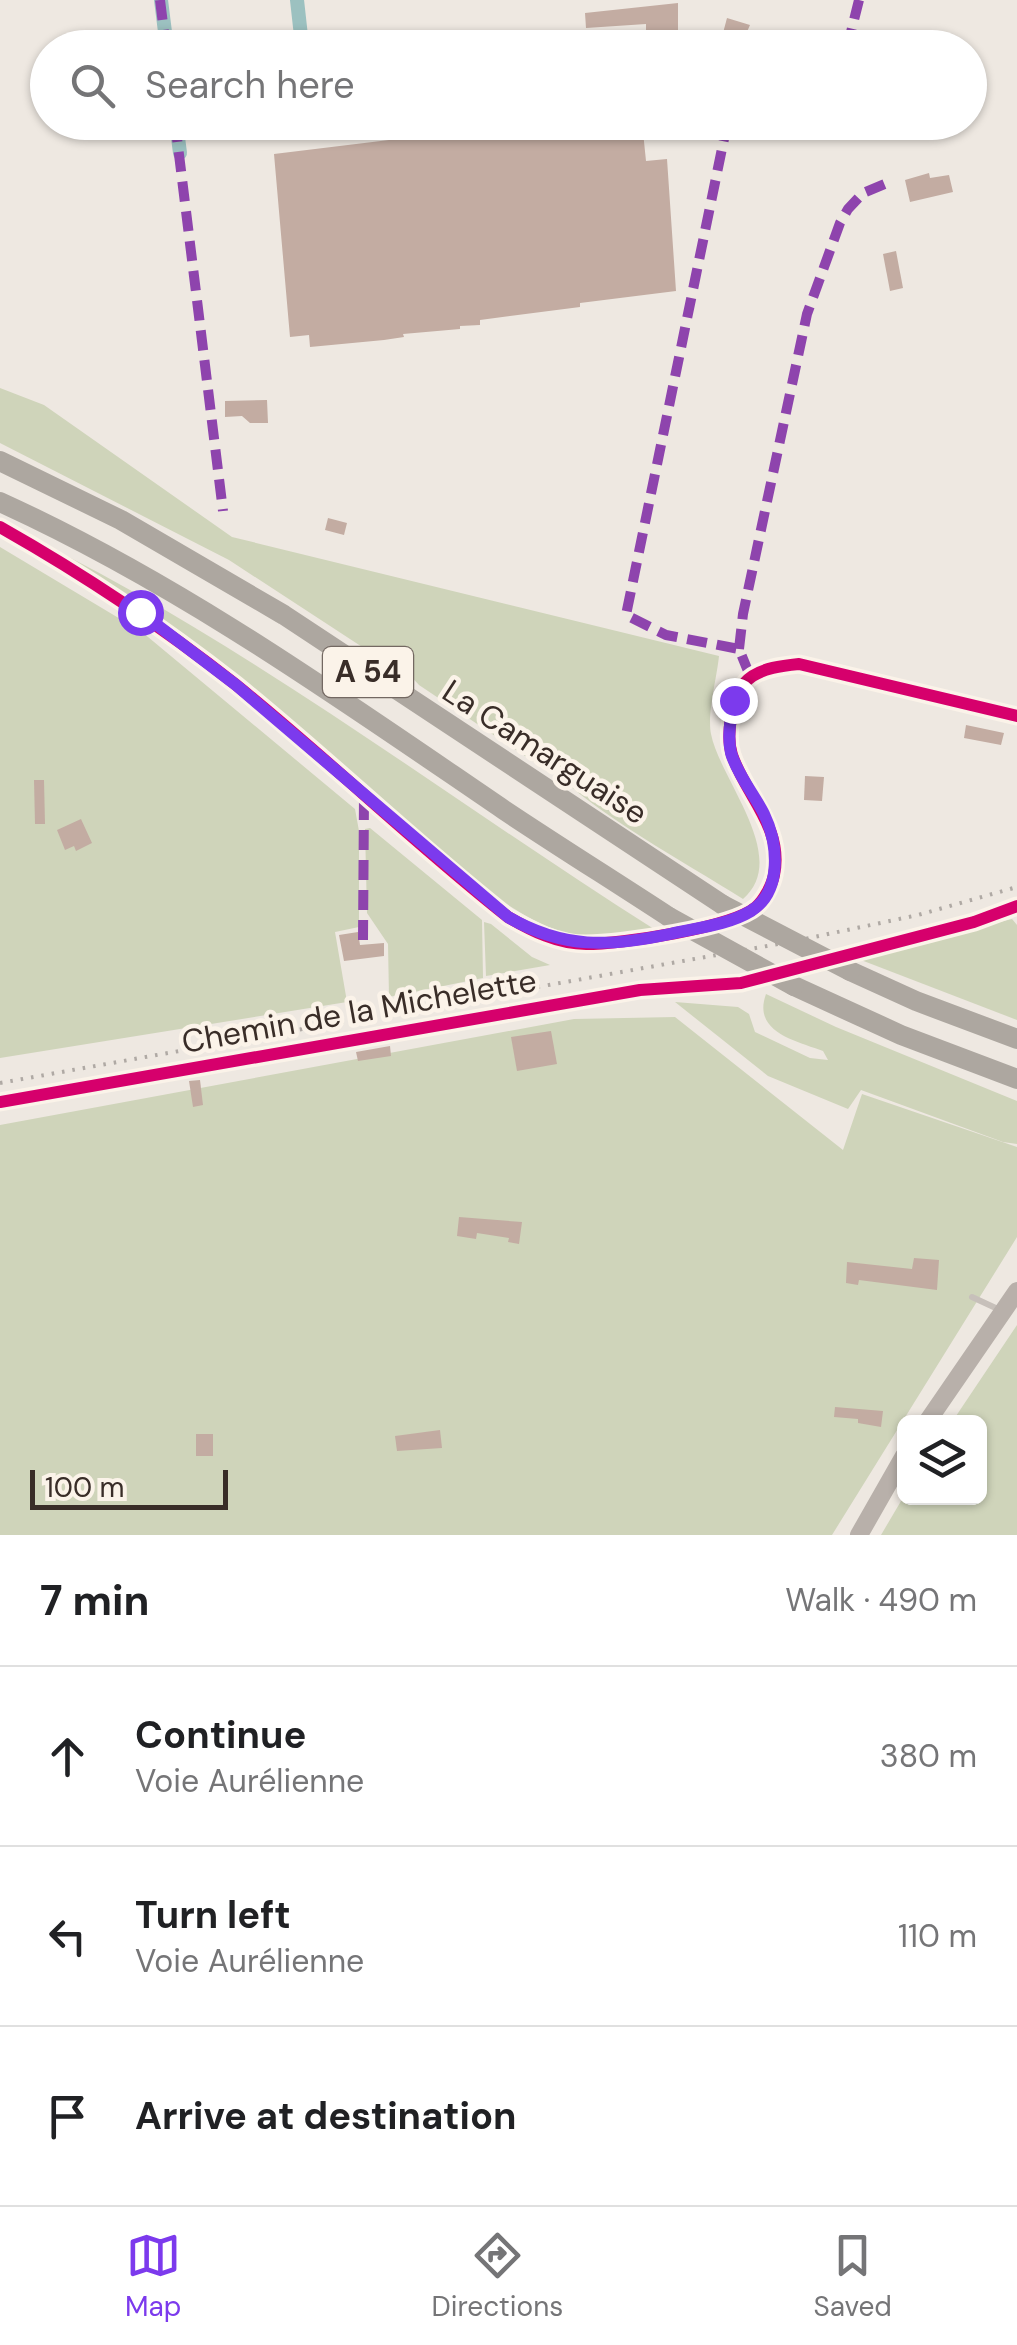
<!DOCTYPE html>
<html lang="en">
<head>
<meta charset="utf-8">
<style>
  :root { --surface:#fff; --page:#f2f2f2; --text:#202124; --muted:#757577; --line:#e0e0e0; --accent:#7c3aed }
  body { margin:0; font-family:"DM Sans",sans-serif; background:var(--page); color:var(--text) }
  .controls { position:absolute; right:30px; bottom:30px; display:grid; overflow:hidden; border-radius:15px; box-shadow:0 2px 8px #0004 }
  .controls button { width:90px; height:90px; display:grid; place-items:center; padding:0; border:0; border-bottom:2px solid var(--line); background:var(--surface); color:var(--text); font:50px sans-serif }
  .scale { position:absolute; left:30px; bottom:25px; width:198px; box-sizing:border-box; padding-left:10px; border:5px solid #392d28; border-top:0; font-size:28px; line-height:35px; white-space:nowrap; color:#392d28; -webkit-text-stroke:8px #fbf3e9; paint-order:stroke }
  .stop { position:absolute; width:30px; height:30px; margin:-22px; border:8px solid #7c3aed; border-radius:50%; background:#fff }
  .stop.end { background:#7c3aed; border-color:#fff; box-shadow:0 2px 10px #0008 }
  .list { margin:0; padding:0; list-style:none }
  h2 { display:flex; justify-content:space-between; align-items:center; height:130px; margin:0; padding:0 40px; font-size:42px }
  h2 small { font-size:32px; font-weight:400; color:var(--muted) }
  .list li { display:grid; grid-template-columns:65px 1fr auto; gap:30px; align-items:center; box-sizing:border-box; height:180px; padding:0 40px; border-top:2px solid var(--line) }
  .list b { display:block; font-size:38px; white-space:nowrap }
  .list p { margin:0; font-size:32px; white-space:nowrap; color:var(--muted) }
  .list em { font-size:32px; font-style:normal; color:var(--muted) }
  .icon { flex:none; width:55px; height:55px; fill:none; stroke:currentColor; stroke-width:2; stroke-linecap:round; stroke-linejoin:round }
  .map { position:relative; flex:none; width:1017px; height:1535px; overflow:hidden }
  .search { position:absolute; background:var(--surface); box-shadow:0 2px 8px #0004; left:30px; right:30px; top:30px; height:110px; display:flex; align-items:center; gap:25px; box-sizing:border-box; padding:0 35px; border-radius:55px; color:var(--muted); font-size:38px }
  .sheet { height:670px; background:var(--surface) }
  nav { display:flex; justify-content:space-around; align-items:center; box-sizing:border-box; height:140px; border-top:2px solid var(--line); background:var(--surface); font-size:28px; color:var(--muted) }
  nav a { display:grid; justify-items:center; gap:5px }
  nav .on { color:var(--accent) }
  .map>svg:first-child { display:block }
  .green { fill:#cfd4ba }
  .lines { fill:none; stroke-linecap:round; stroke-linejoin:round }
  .canal { stroke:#9cc1c0; stroke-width:14 }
  .building { fill:#c3aca2 }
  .lane { stroke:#c7c0ba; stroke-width:6 }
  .street { stroke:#c7c0ba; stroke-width:11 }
  .secondary { stroke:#b8b0aa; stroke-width:18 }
  .highway { stroke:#ada7a0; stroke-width:20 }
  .rail { stroke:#afa9a4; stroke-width:4; stroke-dasharray:2.5 8; stroke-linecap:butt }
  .highway-bridge { stroke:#ada7a0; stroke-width:20 }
  .quiet { stroke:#8e44ad; stroke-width:10; stroke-dasharray:20 10; stroke-linecap:butt }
  .cycleway-casing { stroke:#fbf3e9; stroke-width:19 }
  .cycleway { stroke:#d6006c; stroke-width:12 }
  .route { stroke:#7c3aed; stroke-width:12 }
  .labels { text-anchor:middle; stroke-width:9; stroke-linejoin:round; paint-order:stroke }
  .shield { fill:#fbf3e9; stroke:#736862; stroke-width:2.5 }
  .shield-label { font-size:30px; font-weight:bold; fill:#392d28 }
  .street-label { font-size:32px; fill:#392d28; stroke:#fbf3e9 }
</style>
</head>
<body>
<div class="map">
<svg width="1017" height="1535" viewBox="0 0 1017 1535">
  <rect width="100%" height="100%" fill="#eee8e1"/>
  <g class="green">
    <path d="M0 388 44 405 232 537 719 656C717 677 707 714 711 734 720 780 791 858 743 899 678 858 604 819 549 768H543L419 685 405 670 402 673 229 560 0 443Z"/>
    <path d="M0 523C234 632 437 792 654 929 576 940 562 941 494 896L232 679Z"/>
    <polygon points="0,547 142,632 355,809 359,831 359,927 335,932 347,1002 0,1058"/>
    <polygon points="370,828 482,920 483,978 389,997 388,944 367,913 365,829"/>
    <polygon points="1012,919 1017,925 1017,1020 861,960 859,956"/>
    <polygon points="484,922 491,924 532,957 550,965 486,976"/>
    <path d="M766 994 836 1027 1017 1101V1144L1003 1142 861 1090 848 1109 768 1076 675 1002 738 1007 749 1014 755 1032 810 1058 828 1060 823 1051C796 1041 752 1032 766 994Z"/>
    <polygon points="675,1017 843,1150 862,1094 1017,1147 1017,1237 832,1535 0,1535 0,1125 574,1019"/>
    <polygon points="1017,1325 1017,1535 881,1535 904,1496 980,1498 980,1422 952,1422"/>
  </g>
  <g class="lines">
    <g class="canal">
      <polyline points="161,0 167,48"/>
      <polyline points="297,0 302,45"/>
      <polyline points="176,122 180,153"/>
    </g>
  </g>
  <g class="building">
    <polygon points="678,3 678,31 646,31 646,24 586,28 585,13"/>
    <polygon points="727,18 750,25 740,48 719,48"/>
    <polygon points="642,122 646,161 667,159 676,291 580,303 580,307 480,320 480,325 460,326 460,329 403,334 404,337 384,340 310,347 309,335 290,337 274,154 430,135 464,138"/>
    <polygon points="929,173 930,178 949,175 953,192 910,202 905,180"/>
    <polygon points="896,251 903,288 890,291 883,254"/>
    <polygon points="267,400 268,423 250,423 242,416 225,417 225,401"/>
    <polygon points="328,518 347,523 344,535 325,530"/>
    <polygon points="966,725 1004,733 1001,745 964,738"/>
    <polygon points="805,776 824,777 822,801 804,800"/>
    <polygon points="34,780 44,780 45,824 35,824"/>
    <polygon points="81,819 92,843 76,851 74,846 65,850 57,830"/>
    <polygon points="358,932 360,945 384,943 384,956 344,961 339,935"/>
    <polygon points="551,1031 557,1064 517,1071 511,1037"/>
    <polygon points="390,1046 391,1056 358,1061 356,1052"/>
    <polygon points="200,1080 203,1105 193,1107 189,1081"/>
    <polygon points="459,1217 522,1222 519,1244 508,1242 509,1238 477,1233 476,1239 457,1236"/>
    <polygon points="914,1258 939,1260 937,1290 859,1280 858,1285 846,1283 847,1262 912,1269"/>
    <polygon points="835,1407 883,1411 881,1427 858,1423 858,1419 834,1417"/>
    <polygon points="440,1430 442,1448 397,1451 395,1436"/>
    <rect x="196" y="1434" width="17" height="22"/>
  </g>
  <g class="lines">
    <polyline class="lane" points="972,1297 1000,1310"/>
    <g class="street">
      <path d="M0 527C83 574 160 625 235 684 328 759 414 843 508 917 532 931 558 944 586 944 620 944 731 928 756 907 764 900 772 885 774 875 784 828 746 796 732 755 728 743 729 730 731 718 737 674 760 668 799 664L1017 716"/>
      <polyline points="0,1102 640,990 741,983 974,922 1017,906"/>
    </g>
    <g class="secondary">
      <polyline points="927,1422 1017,1291"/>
      <polyline points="859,1535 904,1456"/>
    </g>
    <g class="highway">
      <polyline points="0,461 121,520 284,615 723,905"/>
      <path d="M0 502C180 584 341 699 504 810 558 846 614 881 669 917"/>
      <polyline points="850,971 916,1001 1017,1039"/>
      <polyline points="794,986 901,1035 1017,1079"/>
    </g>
    <polyline class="rail" points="0,1083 795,941 918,915 1017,887"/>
    <g class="highway-bridge">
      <polyline points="723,905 850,971"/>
      <polyline points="669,917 794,986"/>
    </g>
    <g class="quiet">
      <polyline points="160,0 166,48"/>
      <polyline points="847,48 859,0"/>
      <polyline points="175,122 223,511"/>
      <polyline points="721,122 725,134 626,615 666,635 739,649 750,676"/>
      <polyline points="739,649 743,614 807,314 840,223 848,209 863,193 887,183"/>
      <polyline points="363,940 364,796"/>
    </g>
    <g class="cycleway-casing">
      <g id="cycleway">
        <path d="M0 527C83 574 160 625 235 684 328 759 414 843 508 917 532 931 558 944 586 944 620 944 731 928 756 907 764 900 772 885 774 875 784 828 746 796 732 755 728 743 729 730 731 718 737 674 760 668 799 664L1017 716"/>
        <polyline points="0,1102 640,990 741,983 974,922 1017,906"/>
      </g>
    </g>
    <use href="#cycleway" class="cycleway"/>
  </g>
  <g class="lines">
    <path class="route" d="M140 612 236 685 508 917C563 949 609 947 670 934 696 928 728 925 751 911 783 891 778 843 764 814 754 794 737 774 731 753 727 736 731 717 734 700"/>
  </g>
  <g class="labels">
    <rect class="shield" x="323" y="647" width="90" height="50" rx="8"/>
    <g class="shield-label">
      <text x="368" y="682">A 54</text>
    </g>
    <g class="street-label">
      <text transform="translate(545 752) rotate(33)" y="11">La Camarguaise</text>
      <text transform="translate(359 1011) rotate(-10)" y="11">Chemin de la Michelette</text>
    </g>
  </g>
</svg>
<div class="controls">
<button><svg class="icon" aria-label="layers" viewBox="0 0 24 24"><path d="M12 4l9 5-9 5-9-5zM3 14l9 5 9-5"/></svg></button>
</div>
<div class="scale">100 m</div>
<div class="stop" style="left:140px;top:612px"></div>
<div class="stop end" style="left:734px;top:700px"></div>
<div class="search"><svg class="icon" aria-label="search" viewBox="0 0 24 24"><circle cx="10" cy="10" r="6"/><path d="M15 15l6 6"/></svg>Search here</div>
</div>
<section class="sheet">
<h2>7 min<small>Walk · 490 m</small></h2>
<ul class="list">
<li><svg class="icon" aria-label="ahead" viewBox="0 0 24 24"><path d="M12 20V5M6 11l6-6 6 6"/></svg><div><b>Continue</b><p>Voie Aurélienne</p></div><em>380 m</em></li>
<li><svg class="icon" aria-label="left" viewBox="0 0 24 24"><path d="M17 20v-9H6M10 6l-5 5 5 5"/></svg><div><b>Turn left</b><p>Voie Aurélienne</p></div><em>110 m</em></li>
<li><svg class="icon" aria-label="arrive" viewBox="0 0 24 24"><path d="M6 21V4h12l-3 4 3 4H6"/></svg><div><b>Arrive at destination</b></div></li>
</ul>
</section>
<nav>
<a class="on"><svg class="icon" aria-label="map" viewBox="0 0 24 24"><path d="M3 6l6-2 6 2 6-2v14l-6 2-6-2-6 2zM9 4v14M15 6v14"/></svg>Map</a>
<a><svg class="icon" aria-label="directions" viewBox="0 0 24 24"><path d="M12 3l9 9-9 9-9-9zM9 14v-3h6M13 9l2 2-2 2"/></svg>Directions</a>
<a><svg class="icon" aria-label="saved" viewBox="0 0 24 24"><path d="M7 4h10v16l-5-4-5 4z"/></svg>Saved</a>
</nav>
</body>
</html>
